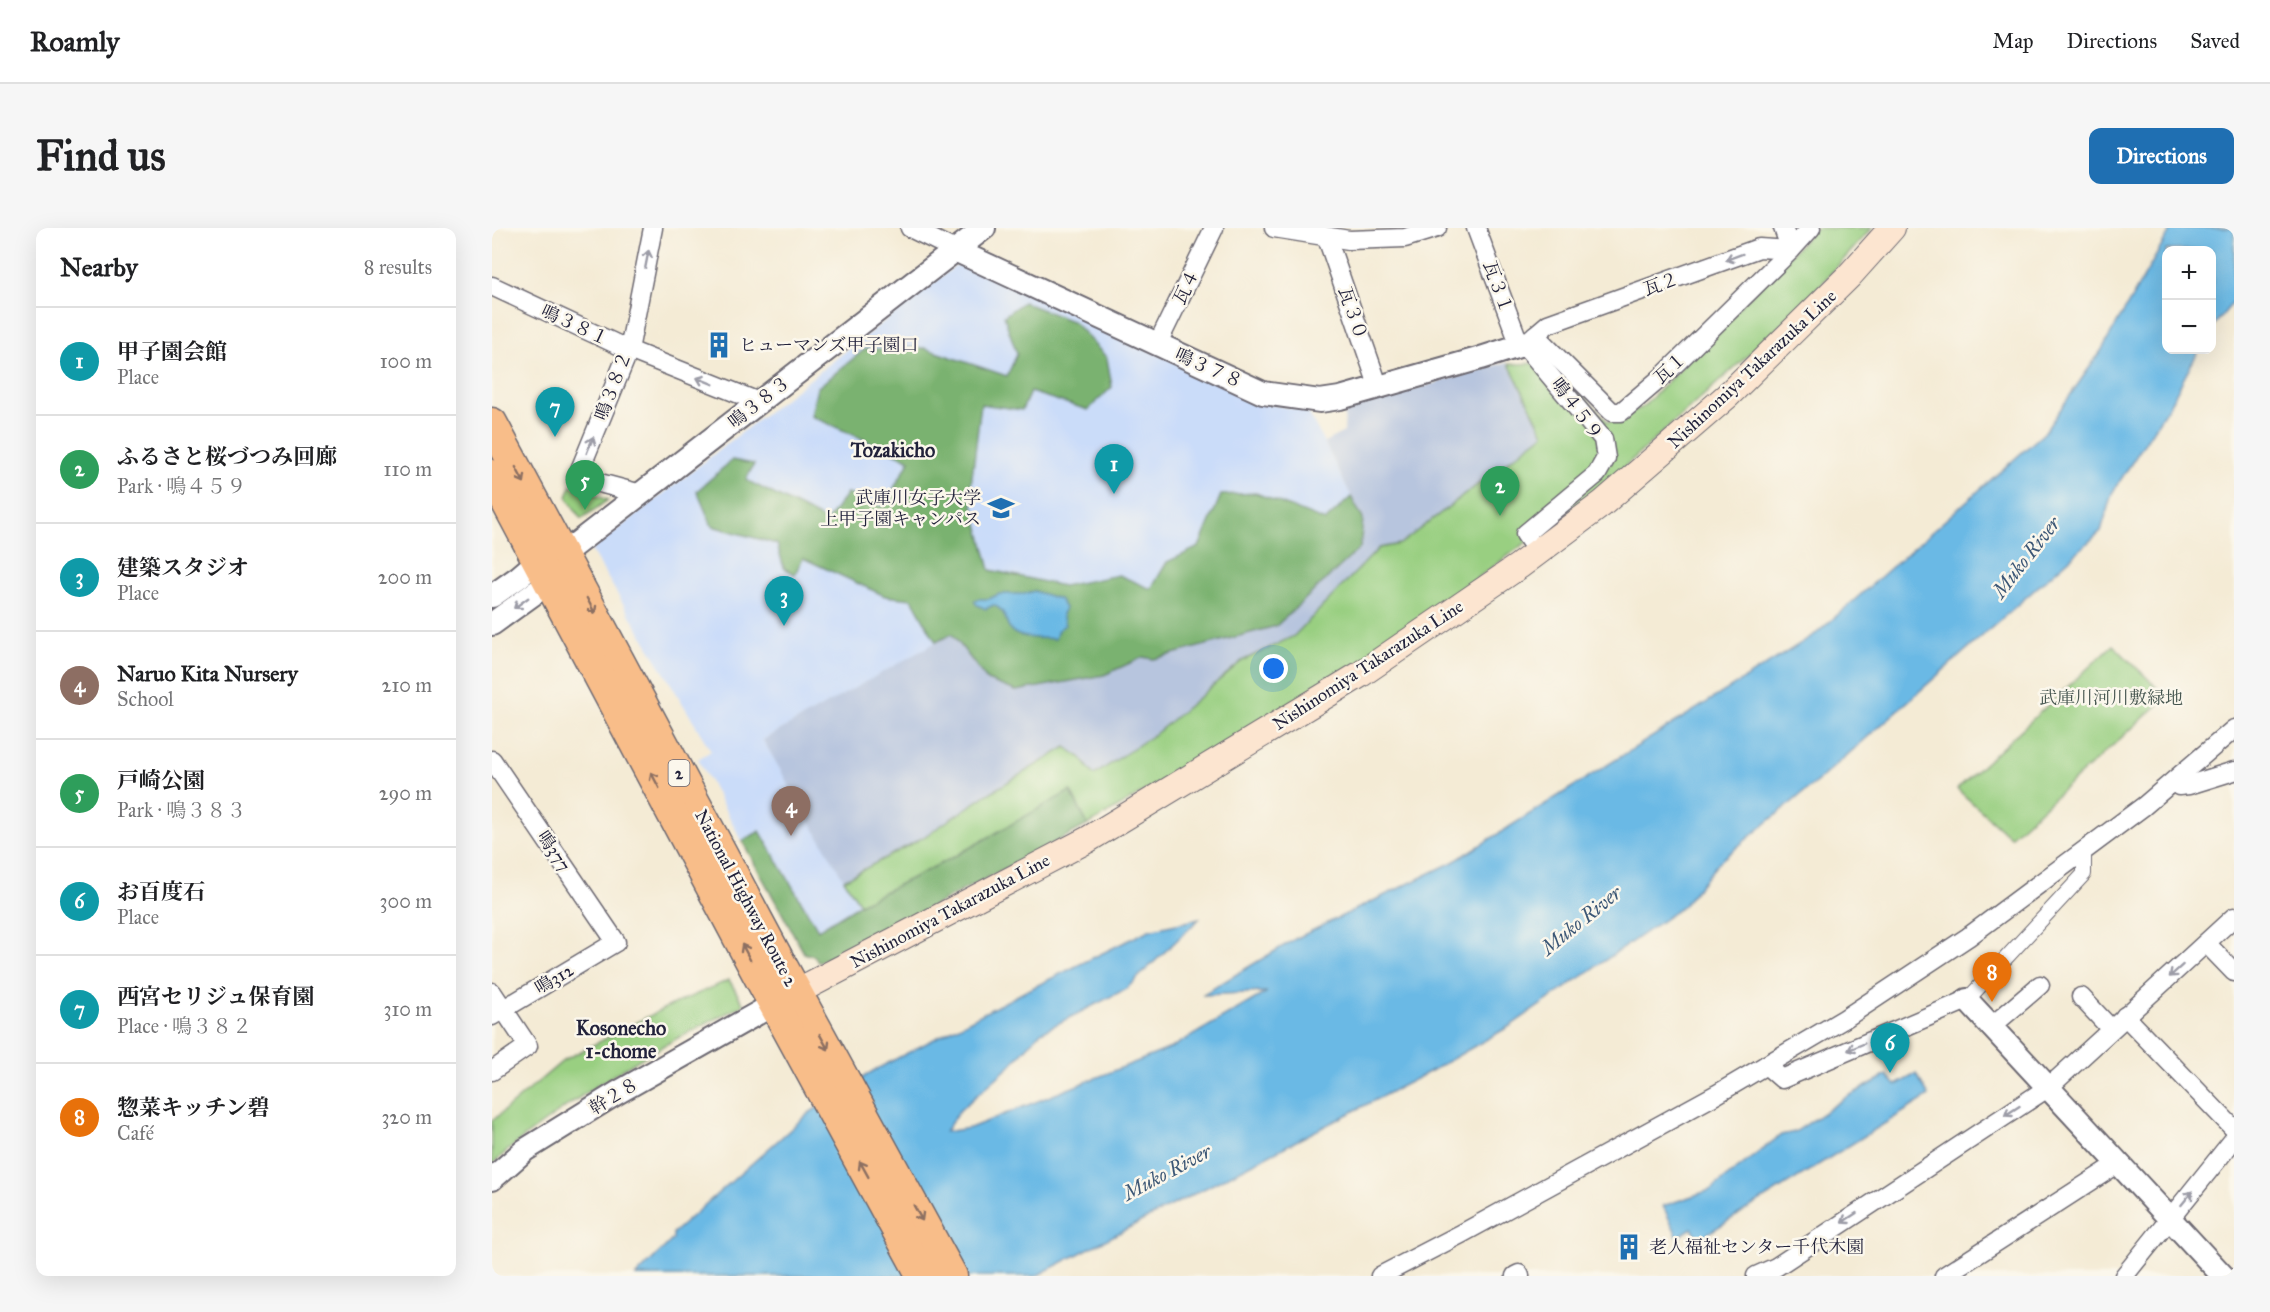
<!DOCTYPE html>
<html lang="en">
<head>
<meta charset="utf-8">
<style>
  :root { --surface:#fff; --page:#f6f6f6; --text:#202124; --muted:#757577; --line:#e0e0e0; --accent:#1f6fb2 }
  body { margin:0; font-family:"IM FELL Great Primer","Noto Serif JP",serif; background:var(--page); color:var(--text) }
  .controls { position:absolute; right:18px; top:18px; display:grid; overflow:hidden; border-radius:12px; box-shadow:0 6px 24px #0002 }
  .controls button { width:54px; height:54px; display:grid; place-items:center; padding:0; border:0; border-bottom:2px solid var(--line); background:var(--surface); color:var(--text); font:30px sans-serif }
  .you { position:absolute; left:782px; top:441px; width:21px; height:21px; margin:-15px; border:4px solid #fff; border-radius:50%; background:#1a73e8; box-shadow:0 0 0 9px #1a73e833 }
  .badge { display:grid; place-items:center; width:39px; height:39px; border-radius:50%; background:var(--accent); color:#fff; font-size:20px; font-weight:700 }
  .pin { position:absolute; translate:-50% -50px; filter:drop-shadow(0 2px 3px #0008) }
  .pin::after { content:''; position:absolute; top:32px; width:21px; height:18px; background:inherit; clip-path:polygon(0 0,100% 0,50% 100%) }
  .list { margin:0; padding:0; list-style:none }
  h2 { display:flex; justify-content:space-between; align-items:center; height:78px; margin:0; padding:0 24px; font-size:26px }
  h2 small { font-size:20px; font-weight:400; color:var(--muted) }
  .list li { display:grid; grid-template-columns:39px 1fr auto; gap:18px; align-items:center; box-sizing:border-box; height:108px; padding:0 24px; border-top:2px solid var(--line) }
  .list b { display:block; font-size:22px; white-space:nowrap }
  .list p { margin:0; font-size:20px; white-space:nowrap; color:var(--muted) }
  .list em { font-size:20px; font-style:normal; color:var(--muted) }
  .map { position:relative; flex:none; width:1742px; height:1048px; overflow:hidden; border-radius:12px }
  header { display:flex; align-items:center; gap:36px; box-sizing:border-box; height:84px; padding:0 30px; background:var(--surface); border-bottom:2px solid var(--line) }
  header strong { font-size:28px }
  nav { display:flex; gap:33px; margin-inline-start:auto; font-size:21px }
  .intro { display:flex; align-items:center; justify-content:space-between; box-sizing:border-box; height:144px; padding:0 36px }
  h1 { margin:0; font-size:42px }
  .button { padding:15px 27px; border-radius:12px; background:var(--accent); color:#fff; font-size:21px; font-weight:700 }
  main { display:flex; gap:36px; padding:0 36px }
  aside { flex:1; background:var(--surface); border-radius:12px; box-shadow:0 6px 24px #0002 }
  .map>svg:first-child { display:block }
  .built { fill:#cadcf9 }
  .industrial { fill:#b7c5de }
  .green { fill:#99cf81; stroke:#5e785e; stroke-width:1.5 }
  .forest { fill:#7ab26f; stroke:#4e6a55; stroke-width:1.5 }
  .water { fill:#6bb9e5; stroke:#466e90; stroke-width:1.5 }
  .lines { fill:none; stroke-linecap:round; stroke-linejoin:round }
  .pedestrian-casing { stroke:#6c6871; stroke-width:16 }
  .minor-casing { stroke:#6c6871; stroke-width:21 }
  .tertiary-casing { stroke:#6c6871; stroke-width:26 }
  .secondary-casing { stroke:#6c6871; stroke-width:28 }
  .trunk-casing { stroke:#6c6871; stroke-width:33 }
  .pedestrian { stroke:#fff; stroke-width:14 }
  .minor { stroke:#fff; stroke-width:18 }
  .tertiary { stroke:#fff; stroke-width:22 }
  .secondary { stroke:#fce5d0; stroke-width:26 }
  .trunk { stroke:#f8bd89; stroke-width:30 }
  .oneway { stroke:#9c9ca7 }
  .oneway2 { stroke:#8d7062 }
  .labels { text-anchor:middle; stroke-width:5; stroke-linejoin:round; paint-order:stroke }
  .shield { fill:#fbf7ec; stroke:#636270; stroke-width:1.5 }
  .shield-label { font-size:16px; font-weight:bold; fill:#22223b }
  .street-label { font-size:18px; fill:#22223b; stroke:#fbf7ec }
  .poi-label { font-size:18px; fill:#22223b; stroke:#fbf7ec; text-anchor:start }
  .park-label { font-size:18px; fill:#465650; stroke:#fbf7ec }
  .neighbourhood-label { font-size:20px; font-weight:bold; fill:#22223b; stroke:#fbf7ec }
  .water-label { font-size:20px; font-style:italic; fill:#3c5776; stroke:#fbf7ec }
</style>
</head>
<body>
<header>
<strong>Roamly</strong>
<nav><a>Map</a><a>Directions</a><a>Saved</a></nav>
</header>
<div class="intro"><h1>Find us</h1><a class="button">Directions</a></div>
<main>
<aside>
<h2>Nearby<small>8 results</small></h2>
<ul class="list">
<li><span class="badge" style="background:#0f9aa8">1</span><div><b>甲子園会館</b><p>Place</p></div><em>100 m</em></li>
<li><span class="badge" style="background:#2e9e5b">2</span><div><b>ふるさと桜づつみ回廊</b><p>Park · 鳴４５９</p></div><em>110 m</em></li>
<li><span class="badge" style="background:#0f9aa8">3</span><div><b>建築スタジオ</b><p>Place</p></div><em>200 m</em></li>
<li><span class="badge" style="background:#8d6e63">4</span><div><b>Naruo Kita Nursery</b><p>School</p></div><em>210 m</em></li>
<li><span class="badge" style="background:#2e9e5b">5</span><div><b>戸崎公園</b><p>Park · 鳴３８３</p></div><em>290 m</em></li>
<li><span class="badge" style="background:#0f9aa8">6</span><div><b>お百度石</b><p>Place</p></div><em>300 m</em></li>
<li><span class="badge" style="background:#0f9aa8">7</span><div><b>西宮セリジュ保育園</b><p>Place · 鳴３８２</p></div><em>310 m</em></li>
<li><span class="badge" style="background:#e8710a">8</span><div><b>惣菜キッチン碧</b><p>Café</p></div><em>320 m</em></li>
</ul>
</aside>
<div class="map">
<svg width="1742" height="1048" viewBox="0 0 1742 1048">
  <rect width="100%" height="100%" fill="#fbf7ec"/>
  <filter id="ink" filterUnits="userSpaceOnUse"><feTurbulence type="fractalNoise" baseFrequency=".0167" numOctaves="2"/><feDisplacementMap in="SourceGraphic" scale="12" xChannelSelector="R" yChannelSelector="G"/><feConvolveMatrix kernelMatrix="1 2 1 2 8 2 1 2 1" color-interpolation-filters="sRGB"/></filter>
  <filter id="wash" filterUnits="userSpaceOnUse"><feTurbulence type="fractalNoise" baseFrequency=".008" numOctaves="4" result="noise"/><feDisplacementMap in="SourceGraphic" scale="24" xChannelSelector="R" yChannelSelector="G"/><feGaussianBlur stdDeviation="1.35" result="paint"/><feColorMatrix in="noise" values="0 0 0 0 0 0 0 0 0 0 0 0 0 0 0 0 0 1.4 0 .05"/><feComposite in="paint" operator="in"/></filter>
  <g filter="url(#wash)">
    <rect width="100%" height="100%" fill="#f4ebd5"/>
    <polygon class="built" points="475,36 771,175 816,183 871,291 868,320 460,406 271,512 368,676 326,702 268,604 250,613 206,531 219,523 99,322 463,38"/>
    <polygon class="industrial" points="1015,134 1052,206 908,316 887,320 802,408 750,433 667,503 602,547 589,530 574,519 496,566 430,610 352,652 271,512 460,405 474,425 612,447 651,429 662,431 871,291 832,214 852,204 853,181"/>
    <g class="green">
      <polygon points="1324,0 1380,0 1304,84 1110,259 872,433 596,597 579,563 458,631 368,676 352,652 430,610 496,566 574,519 589,530 602,547 667,503 750,433 802,408 887,320 908,316 1052,206 1017,136 1062,135 1116,194 1151,179"/>
      <polygon points="79,258 116,272 89,291 75,269"/>
      <polygon points="1621,417 1675,469 1518,609 1465,561"/>
      <path d="M237 752 252 777C185 808 121 844 61 888 40 903 19 918 0 937V893L72 832 173 780Z"/>
    </g>
    <g class="forest">
      <polygon points="531,74 582,94 615,130 620,159 596,182 538,164 530,182 489,176 478,265 498,342 571,358 627,347 659,361 675,334 707,319 729,267 764,265 833,293 859,269 871,291 868,320 784,398 662,431 651,429 612,447 524,463 495,452 460,406 444,414 420,371 393,368 311,330 303,346 292,340 285,316 220,298 205,263 240,232 262,236 254,252 335,293 355,265 391,279 418,232 319,188 325,160 373,121 432,120 515,148 525,126 512,88"/>
      <polygon points="578,563 596,597 359,721 326,734 322,728 312,725 250,613 268,603 326,702 368,676 458,631"/>
    </g>
    <g class="water">
      <polygon points="1680,0 1742,0 1742,73 1720,100 1720,22 1674,22 1674,122 1707,122 1678,176 1620,265 1609,303 1328,551 1227,634 1190,679 1018,798 939,843 544,1048 144,1048 181,1011 181,1005 317,885 381,843 534,763 657,702 707,691 634,761 549,804 518,838 467,883 453,904 478,900 679,820 775,764 710,767 803,711 963,633 1325,405 1552,205 1609,123"/>
      <path d="M542 363 567 371 573 380 570 386 573 397 566 402 563 411C550 409 536 412 524 406 510 399 519 384 501 377L494 381 485 377 482 373 485 371H497L507 366H532Z"/>
      <polygon points="1424,846 1437,868 1207,1011 1200,1000 1186,1009 1171,978 1218,962 1289,907 1303,904 1355,869 1395,847 1404,857"/>
    </g>
  </g>
  <g filter="url(#ink)">
    <g class="lines">
      <g class="pedestrian-casing">
        <polyline id="pedestrian" points="1475,772 1592,646 1592,623"/>
      </g>
      <g class="minor-casing">
        <g id="minor">
          <polyline points="418,0 463,22"/>
          <polyline points="782,0 857,12 913,10 945,0"/>
          <polyline points="984,0 1024,107 1111,211 1114,230 1105,246 1033,306 1046,325"/>
          <polyline points="835,10 887,160"/>
          <polyline points="0,58 137,122 267,174"/>
          <polyline points="1043,107 1056,96 1267,20 1299,22 1291,0"/>
          <polyline points="1033,116 1043,107 1120,184 1129,184 1171,148 1299,22 1319,0"/>
          <polyline points="665,117 722,0"/>
          <polyline points="149,266 85,249 137,122 161,0"/>
          <polyline points="0,532 124,714 0,788"/>
          <polyline points="1683,552 1687,558 1697,557 1742,543"/>
          <polyline points="1714,715 1742,744"/>
          <polyline points="0,764 36,818 0,843"/>
          <polyline points="1589,769 1619,801"/>
          <polyline points="1633,788 1742,901"/>
          <polyline points="1500,798 1548,757"/>
          <polyline points="1274,837 1290,851 1475,772"/>
          <polyline points="888,1048 969,1006 1225,866 1352,791 1476,709 1652,578 1742,501"/>
          <polyline points="1023,1048 1027,1046 1028,1048"/>
          <polyline points="1264,1048 1284,1039 1557,859 1742,689"/>
          <polyline points="1452,1048 1627,935"/>
          <polyline points="1632,1048 1742,911"/>
        </g>
      </g>
      <g class="tertiary-casing">
        <g id="tertiary">
          <polyline points="463,22 771,165 828,173 848,170 989,130 1033,116"/>
          <polyline points="0,368 27,349 47,332 71,326 492,0"/>
          <polyline points="0,396 58,354 64,341"/>
          <polyline points="1475,772 1731,1048"/>
          <polyline points="0,951 33,922 125,865 282,776"/>
        </g>
      </g>
      <g class="secondary-casing">
        <polyline id="secondary" points="287,773 595,612 869,446 1027,338 1110,276 1235,168 1357,48 1400,0"/>
      </g>
      <g class="trunk-casing">
        <g id="trunk">
          <polyline points="0,195 288,734 460,1048"/>
          <polyline points="0,247 266,747 430,1048"/>
        </g>
      </g>
      <use href="#pedestrian" class="pedestrian"/>
      <use href="#minor" class="minor"/>
      <use href="#tertiary" class="tertiary"/>
      <use href="#secondary" class="secondary"/>
      <use href="#trunk" class="trunk"/>
    </g>
    <defs><path id="oneway-shaft" d="M-6 0H5M1.5-3L5.5 0L1.5 3" fill="none" stroke-width="1.6" stroke-linecap="round" stroke-linejoin="round" transform="scale(1.5)"/></defs>
    <g class="oneway">
      <use href="#oneway-shaft" transform="translate(1242 29) rotate(160)"/>
      <use href="#oneway-shaft" transform="translate(155 31) rotate(-79)"/>
      <use href="#oneway-shaft" transform="translate(213 153) rotate(-158)"/>
      <use href="#oneway-shaft" transform="translate(98 217) rotate(-68)"/>
      <use href="#oneway-shaft" transform="translate(29 375) rotate(144)"/>
      <use href="#oneway-shaft" transform="translate(1684 743) rotate(138)"/>
      <use href="#oneway-shaft" transform="translate(1364 819) rotate(157)"/>
      <use href="#oneway-shaft" transform="translate(1520 883) rotate(147)"/>
      <use href="#oneway-shaft" transform="translate(1695 970) rotate(-51)"/>
      <use href="#oneway-shaft" transform="translate(1357 990) rotate(147)"/>
    </g>
    <g class="oneway2">
      <use href="#oneway-shaft" transform="translate(28 247) rotate(62)"/>
      <use href="#oneway-shaft" transform="translate(99 378) rotate(62)"/>
      <use href="#oneway-shaft" transform="translate(163 552) rotate(-118)"/>
      <use href="#oneway-shaft" transform="translate(254 724) rotate(-118)"/>
      <use href="#oneway-shaft" transform="translate(332 814) rotate(61)"/>
      <use href="#oneway-shaft" transform="translate(372 941) rotate(-119)"/>
      <use href="#oneway-shaft" transform="translate(426 985) rotate(61)"/>
    </g>
  </g>
  <defs>
    <g id="building-bare" transform="scale(2.07)"><path d="M-4-6H4V6H1V3H-1V6H-4ZM-2.5-4.3h1.7v1.8h-1.7ZM.8-4.3h1.7v1.8H.8ZM-2.5-1h1.7V.8h-1.7ZM.8-1h1.7V.8H.8Z" fill="#1f6fb2" stroke="#fbf7ec" stroke-width="2.5" paint-order="stroke"/></g>
    <g id="university-bare" transform="scale(2.07)"><path d="M0-5L7-2L0 1L-7-2ZM-4 1L0 2.5L4 1V4Q0 6-4 4Z" fill="#1f6fb2" stroke="#fbf7ec" stroke-width="2.5" paint-order="stroke"/></g>
  </defs>
  <g fill-rule="evenodd">
    <use href="#building-bare" x="227" y="117"/>
    <use href="#university-bare" x="509" y="280"/>
    <use href="#building-bare" x="1137" y="1019"/>
  </g>
  <g class="labels">
    <rect class="shield" x="176.5" y="532" width="21" height="26" rx="4.5"/>
    <g class="shield-label">
      <text x="187" y="551">2</text>
    </g>
    <g class="street-label">
      <text transform="translate(1169 56) rotate(-20)" y="6">瓦２</text>
      <text transform="translate(694 59) rotate(-64)" y="6">瓦４</text>
      <text transform="translate(1006 59) rotate(70)" y="6">瓦３１</text>
      <text transform="translate(861 85) rotate(71)" y="6">瓦３０</text>
      <text transform="translate(83 97) rotate(25)" y="6">鳴３８１</text>
      <text transform="translate(717 140) rotate(24)" y="6">鳴３７８</text>
      <text transform="translate(1178 140) rotate(-43)" y="6">瓦１</text>
      <text transform="translate(1260 141) rotate(-43)" y="6">Nishinomiya Takarazuka Line</text>
      <text transform="translate(121 158) rotate(-69)" y="6">鳴３８２</text>
      <text transform="translate(267 174) rotate(-38)" y="6">鳴３８３</text>
      <text transform="translate(1085 181) rotate(53)" y="6">鳴４５９</text>
      <text transform="translate(876 437) rotate(-33)" y="6">Nishinomiya Takarazuka Line</text>
      <text transform="translate(62 623) rotate(56)" y="6">鳴377</text>
      <text transform="translate(254 670) rotate(62)" y="6">National Highway Route 2</text>
      <text transform="translate(458 683) rotate(-28)" y="6">Nishinomiya Takarazuka Line</text>
      <text transform="translate(62 751) rotate(-31)" y="6">鳴312</text>
      <text transform="translate(122 868) rotate(-31)" y="6">幹２８</text>
    </g>
    <g class="poi-label">
      <text x="247" y="123">ヒューマンズ甲子園口</text>
      <text x="489" y="276" text-anchor="end">武庫川女子大学<tspan x="489" dy="21">上甲子園キャンパス</tspan></text>
      <text x="1157" y="1025">老人福祉センター千代木園</text>
    </g>
    <g class="park-label">
      <text x="1619" y="476">武庫川河川敷緑地</text>
    </g>
    <g class="neighbourhood-label">
      <text x="401" y="229">Tozakicho</text>
      <text x="129" y="807">Kosonecho<tspan x="129" dy="23">1-chome</tspan></text>
    </g>
    <g class="water-label">
      <text transform="translate(1534 329) rotate(-52)" y="7">Muko River</text>
      <text transform="translate(1089 692) rotate(-39)" y="7">Muko River</text>
      <text transform="translate(675 944) rotate(-28)" y="7">Muko River</text>
    </g>
  </g>
</svg>
<div class="controls">
<button>+</button>
<button>−</button>
</div>
<div class="you"></div>
<div class="pin badge" style="left:622px;top:266px;background:#0f9aa8">1</div>
<div class="pin badge" style="left:1008px;top:288px;background:#2e9e5b">2</div>
<div class="pin badge" style="left:292px;top:398px;background:#0f9aa8">3</div>
<div class="pin badge" style="left:299px;top:608px;background:#8d6e63">4</div>
<div class="pin badge" style="left:93px;top:282px;background:#2e9e5b">5</div>
<div class="pin badge" style="left:1398px;top:845px;background:#0f9aa8">6</div>
<div class="pin badge" style="left:63px;top:209px;background:#0f9aa8">7</div>
<div class="pin badge" style="left:1500px;top:774px;background:#e8710a">8</div>
</div>
</main>
</body>
</html>
